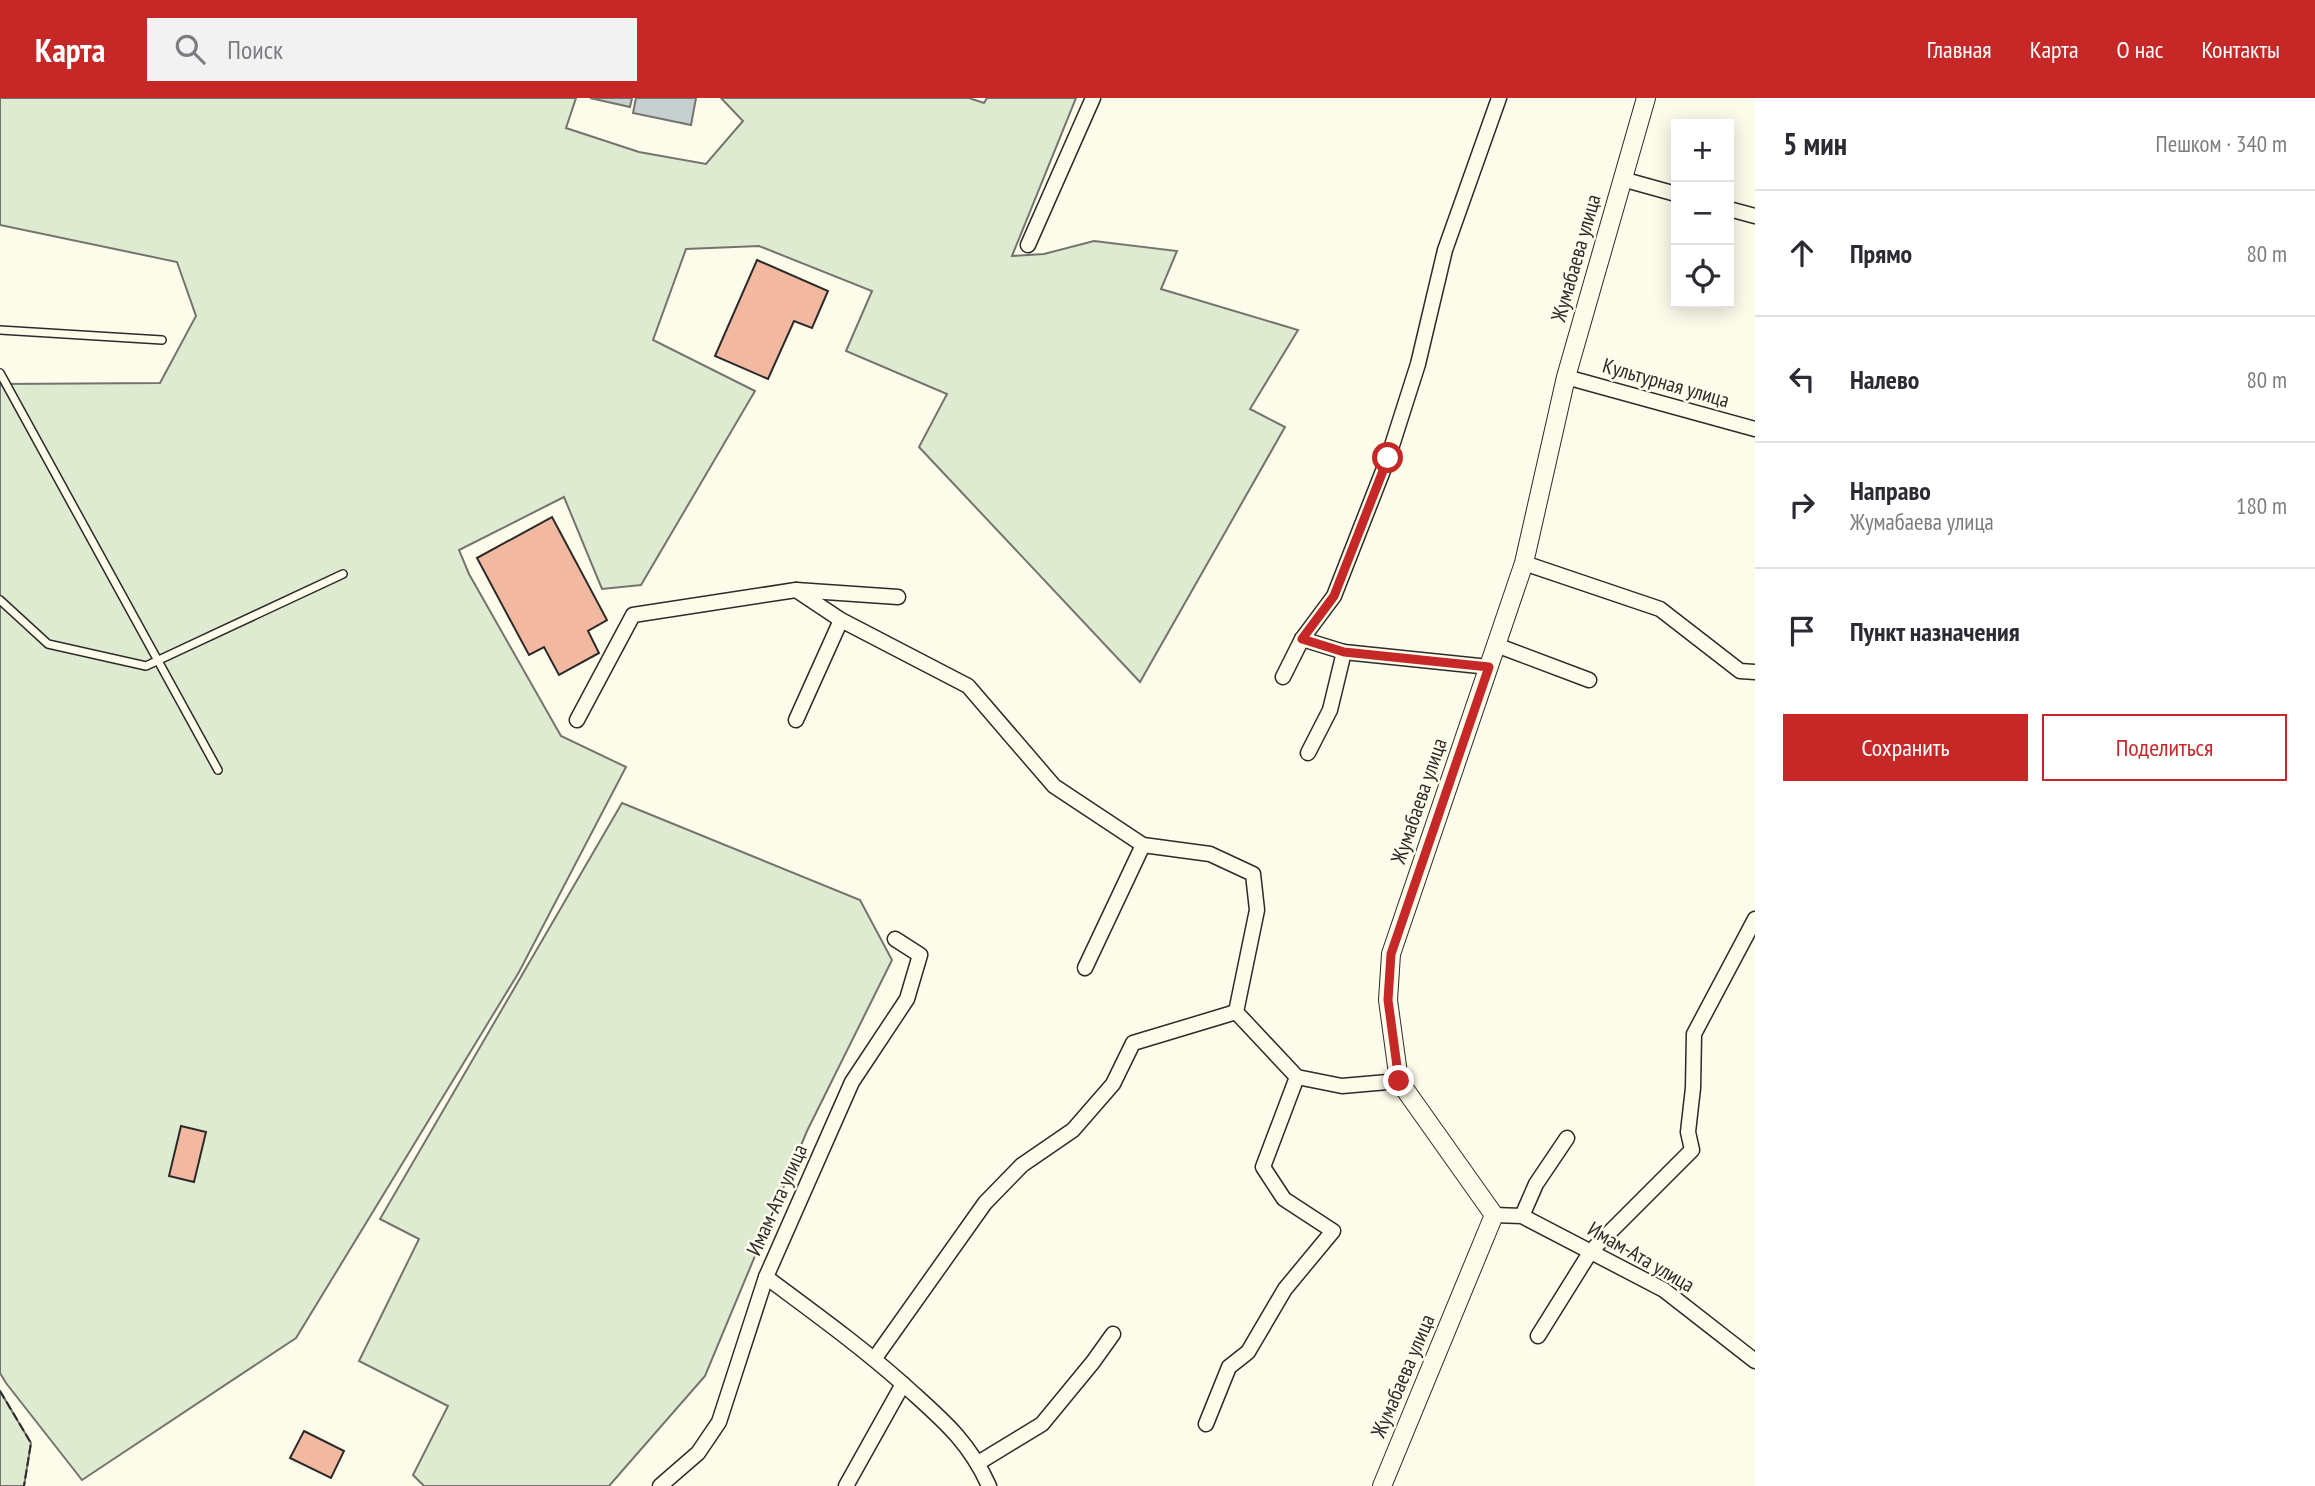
<!DOCTYPE html>
<html lang="ru">
<head>
<meta charset="utf-8">
<style>
  :root { --surface:#fff; --page:#f2f2f3; --text:#2b2b33; --muted:#7c7c81; --line:#e1e1e2; --accent:#c62828 }
  body { margin:0; font-family:"PT Sans Narrow",sans-serif; background:var(--page); color:var(--text) }
  .controls { position:absolute; right:21px; top:21px; display:grid; overflow:hidden; border-radius:0px; box-shadow:0 4px 18px #0003 }
  .controls button { width:63px; height:63px; display:grid; place-items:center; padding:0; border:0; border-bottom:2px solid var(--line); background:var(--surface); color:var(--text); font:35px sans-serif }
  .stop { position:absolute; width:21px; height:21px; margin:-16px; border:5px solid #c62828; border-radius:50%; background:#fff }
  .stop.end { background:#c62828; border-color:#fff; box-shadow:0 2px 7px #0008 }
  .list { margin:0; padding:0; list-style:none }
  h2 { display:flex; justify-content:space-between; align-items:center; height:91px; margin:0; padding:0 28px; font-size:30px }
  h2 small { font-size:23px; font-weight:400; color:var(--muted) }
  .list li { display:grid; grid-template-columns:46px 1fr auto; gap:21px; align-items:center; box-sizing:border-box; height:126px; padding:0 28px; border-top:2px solid var(--line) }
  .list b { display:block; font-size:26px; white-space:nowrap }
  .list p { margin:0; font-size:23px; white-space:nowrap; color:var(--muted) }
  .list em { font-size:23px; font-style:normal; color:var(--muted) }
  .actions { display:flex; gap:14px; padding:21px 28px }
  .actions a { flex:1; padding:16px 0; border:2px solid var(--accent); border-radius:0px; text-align:center; font-size:24px; color:var(--accent) }
  .actions .main { background:var(--accent); color:#fff }
  .icon { flex:none; width:38px; height:38px; fill:none; stroke:currentColor; stroke-width:2; stroke-linecap:round; stroke-linejoin:round }
  .map { position:relative; flex:none; width:1755px; height:1388px; overflow:hidden }
  header { display:flex; align-items:center; gap:42px; box-sizing:border-box; height:98px; padding:0 35px; background:var(--accent); color:#fff }
  header strong { font-size:33px }
  nav { display:flex; gap:38px; margin-inline-start:auto; font-size:24px }
  .search { width:490px; height:63px; background:var(--page); display:flex; align-items:center; gap:18px; box-sizing:border-box; padding:0 24px; border-radius:0px; color:var(--muted); font-size:26px }
  main { display:flex }
  aside { flex:1; background:var(--surface) }
  .map>svg:first-child { display:block }
  .green { fill:#deebd1; stroke:#74746e; stroke-width:2 }
  .water { fill:#c7d0d0; stroke:#74746e; stroke-width:2 }
  .building { fill:#f2b8a0; stroke:#2b2b2b; stroke-width:2 }
  .lines { fill:none; stroke-linecap:round; stroke-linejoin:round }
  .service-casing { stroke:#2b2b2b; stroke-width:10 }
  .minor-casing { stroke:#2b2b2b; stroke-width:17 }
  .tertiary-casing { stroke:#2b2b2b; stroke-width:20 }
  .service { stroke:#fdfbea; stroke-width:7 }
  .minor { stroke:#fdfbea; stroke-width:14 }
  .tertiary { stroke:#fdfbea; stroke-width:18 }
  .fence { stroke:#2b2b2b; stroke-width:2; stroke-dasharray:9 3.5; stroke-linecap:butt }
  .route { stroke:#c62828; stroke-width:9 }
  .labels { text-anchor:middle; stroke-width:5; stroke-linejoin:round; paint-order:stroke }
  .street-label { font-size:21px; fill:#2b2b2b; stroke:#fdfbea }
</style>
</head>
<body>
<header>
<strong>Карта</strong>
<div class="search"><svg class="icon" aria-label="search" viewBox="0 0 24 24"><circle cx="10" cy="10" r="6"/><path d="M15 15l6 6"/></svg>Поиск</div>
<nav><a>Главная</a><a>Карта</a><a>О нас</a><a>Контакты</a></nav>
</header>
<main>
<div class="map">
<svg width="1755" height="1388" viewBox="0 0 1755 1388">
  <rect width="100%" height="100%" fill="#fdfbea"/>
  <g class="green">
    <polygon points="0,0 576,0 566,30 639,54 706,66 743,23 721,0 969,0 984,5 987,0 1076,0 1012,158 1044,156 1094,143 1177,153 1161,191 1298,232 1250,311 1285,329 1140,584 919,349 947,296 846,253 872,193 759,148 686,151 653,242 755,293 641,487 602,491 564,399 459,452 469,476 561,638 626,669 519,874 296,1240 82,1382 6,1285 0,1275 0,286 160,285 196,218 177,164 0,127"/>
    <polygon points="622,705 860,802 892,862 807,1033 705,1278 609,1388 424,1388 413,1377 448,1308 359,1263 419,1141 380,1121"/>
    <polygon points="0,1293 31,1345 24,1388 0,1388"/>
  </g>
  <g class="water">
    <polygon points="590,0 632,0 630,9"/>
    <polygon points="636,0 696,0 691,27 633,15"/>
  </g>
  <g class="building">
    <polygon points="757,162 828,193 812,230 794,223 768,281 715,258"/>
    <polygon points="552,419 607,522 588,533 599,555 559,577 544,549 529,557 477,460"/>
    <polygon points="181,1028 206,1034 194,1084 169,1078"/>
    <polygon points="304,1333 344,1353 331,1380 290,1360"/>
  </g>
  <g class="lines">
    <g class="service-casing">
      <g id="service">
        <polyline points="0,232 162,242"/>
        <polyline points="0,275 218,672"/>
        <polyline points="0,502 48,546 146,568 343,476"/>
      </g>
    </g>
    <g class="minor-casing">
      <g id="minor">
        <polyline points="1622,81 1676,96"/>
        <polyline points="1729,111 1755,118"/>
        <polyline points="1028,147 1093,0"/>
        <polyline points="1566,279 1755,331"/>
        <polyline points="1524,465 1660,511 1740,573 1755,574"/>
        <polyline points="796,492 841,522 968,588 1054,688 1143,747 1210,756 1253,776 1257,812 1236,914 1297,979 1342,988 1399,983"/>
        <polyline points="1302,541 1344,554 1489,569"/>
        <polyline points="1496,547 1589,582"/>
        <polyline points="1283,579 1302,541 1334,498 1388,360 1418,266 1445,152 1499,0"/>
        <polyline points="577,622 633,517 796,492 898,499"/>
        <polyline points="796,622 841,522"/>
        <polyline points="1308,655 1330,612 1344,554"/>
        <polyline points="1085,870 1143,747"/>
        <polyline points="1494,1117 1522,1118 1664,1192 1755,1263"/>
        <polyline points="1522,1118 1536,1086 1567,1040"/>
        <path d="M766 1179C813 1214 859 1247 903 1286 939 1319 968 1341 989 1388"/>
        <polyline points="1538,1238 1591,1153 1692,1052 1688,1034 1693,990 1694,936 1755,821"/>
        <polyline points="875,1260 985,1105 1022,1067 1073,1032 1113,986 1133,945 1236,914"/>
        <polyline points="1206,1326 1229,1269 1248,1254 1285,1191 1333,1133 1284,1101 1263,1069 1297,979"/>
        <polyline points="978,1365 1042,1326 1093,1264 1113,1236"/>
        <polyline points="660,1388 698,1355 719,1324 766,1179 852,984 907,901 920,857 895,841"/>
        <polyline points="846,1388 903,1286"/>
      </g>
    </g>
    <g class="tertiary-casing">
      <polyline id="tertiary" points="1382,1388 1494,1117 1399,983 1388,902 1391,856 1524,465 1566,279 1646,0"/>
    </g>
    <use href="#service" class="service"/>
    <use href="#minor" class="minor"/>
    <use href="#tertiary" class="tertiary"/>
    <polyline class="fence" points="0,1293 31,1345 24,1388"/>
  </g>
  <g class="lines">
    <polyline class="route" points="1388,360 1334,498 1302,541 1344,554 1489,569 1391,856 1388,902 1399,983"/>
  </g>
  <g class="labels">
    <g class="street-label">
      <text transform="translate(1576 160) rotate(-74)" y="7">Жумабаева улица</text>
      <text transform="translate(1666 285) rotate(16)" y="7">Культурная улица</text>
      <text transform="translate(1419 703) rotate(-71)" y="7">Жумабаева улица</text>
      <text transform="translate(777 1102) rotate(-66)" y="7">Имам-Ата улица</text>
      <text transform="translate(1641 1159) rotate(30)" y="7">Имам-Ата улица</text>
      <text transform="translate(1403 1278) rotate(-67)" y="7">Жумабаева улица</text>
    </g>
  </g>
</svg>
<div class="controls">
<button>+</button>
<button>−</button>
<button><svg class="icon" aria-label="locate" viewBox="0 0 24 24"><circle cx="12" cy="12" r="6"/><path d="M12 2v4M12 18v4M2 12h4M18 12h4"/></svg></button>
</div>
<div class="stop" style="left:1388px;top:360px"></div>
<div class="stop end" style="left:1399px;top:983px"></div>
</div>
<aside>
<h2>5 мин<small>Пешком · 340 m</small></h2>
<ul class="list">
<li><svg class="icon" aria-label="ahead" viewBox="0 0 24 24"><path d="M12 20V5M6 11l6-6 6 6"/></svg><div><b>Прямо</b></div><em>80 m</em></li>
<li><svg class="icon" aria-label="left" viewBox="0 0 24 24"><path d="M17 20v-9H6M10 6l-5 5 5 5"/></svg><div><b>Налево</b></div><em>80 m</em></li>
<li><svg class="icon" aria-label="right" viewBox="0 0 24 24"><path d="M7 20v-9h11M14 6l5 5-5 5"/></svg><div><b>Направо</b><p>Жумабаева улица</p></div><em>180 m</em></li>
<li><svg class="icon" aria-label="arrive" viewBox="0 0 24 24"><path d="M6 21V4h12l-3 4 3 4H6"/></svg><div><b>Пункт назначения</b></div></li>
</ul>
<div class="actions"><a class="main">Сохранить</a><a>Поделиться</a></div>
</aside>
</main>
</body>
</html>
